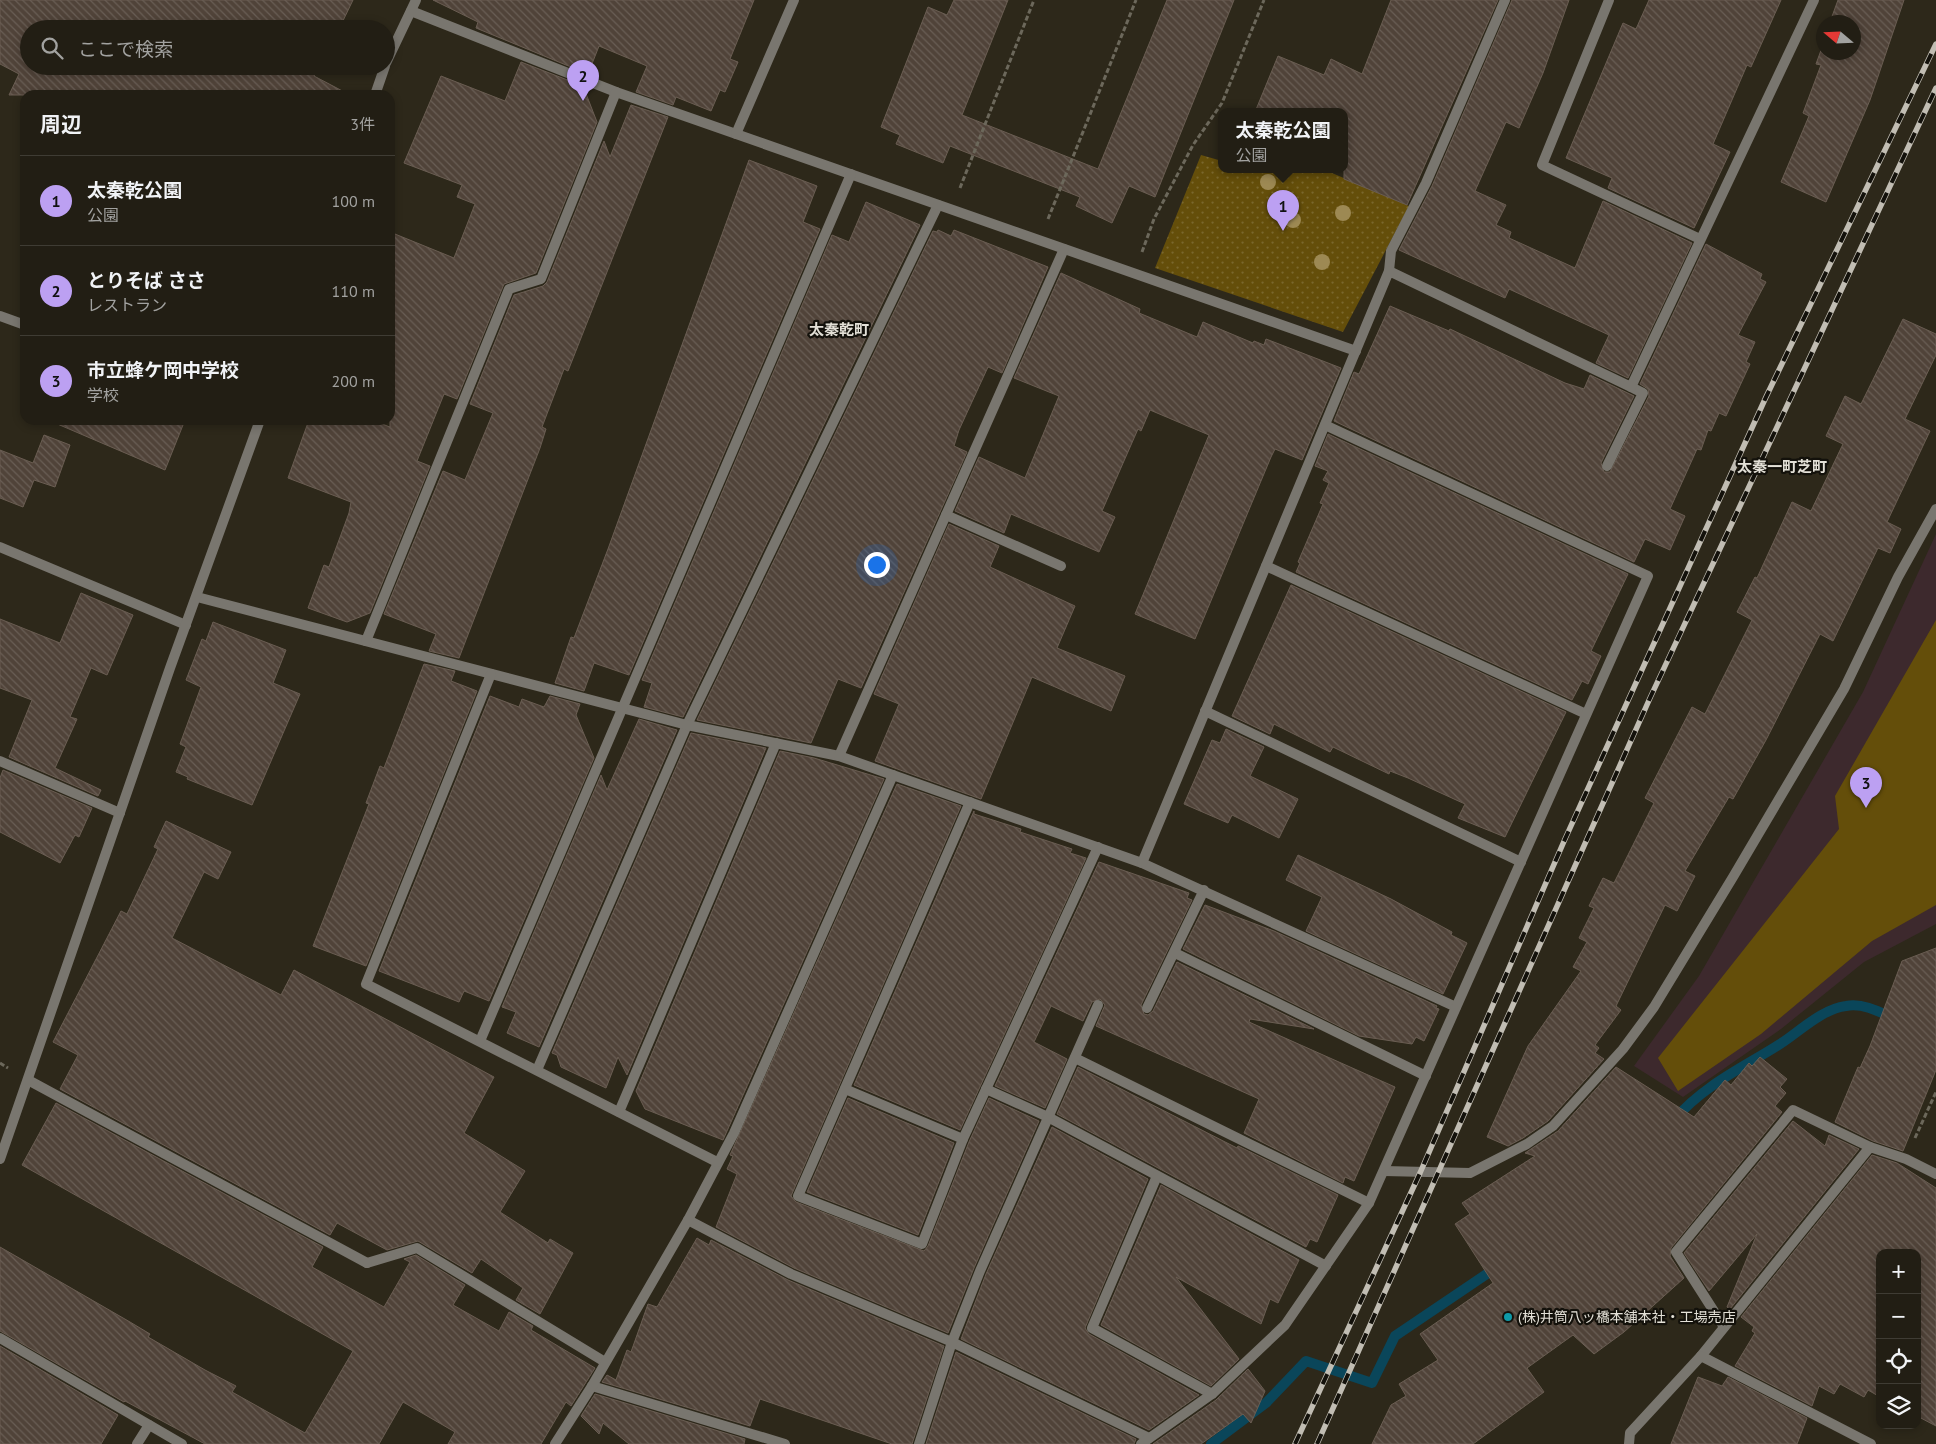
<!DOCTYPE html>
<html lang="ja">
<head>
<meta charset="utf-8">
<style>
  :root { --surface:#221e14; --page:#2e2b22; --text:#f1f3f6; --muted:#a2a2a0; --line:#3f3c34; --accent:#bca0f2 }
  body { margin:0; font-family:"PT Sans","Noto Sans JP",sans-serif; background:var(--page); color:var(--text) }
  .controls { position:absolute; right:15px; bottom:15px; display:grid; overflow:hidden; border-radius:10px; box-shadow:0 2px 8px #0003 }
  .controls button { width:45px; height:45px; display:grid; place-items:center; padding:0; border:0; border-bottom:1px solid var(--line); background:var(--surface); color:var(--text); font:25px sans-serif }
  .compass { position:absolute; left:1816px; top:15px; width:45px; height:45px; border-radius:50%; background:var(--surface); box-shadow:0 2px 8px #0003; rotate:289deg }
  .you { position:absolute; left:876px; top:564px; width:18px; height:18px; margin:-12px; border:4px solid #fff; border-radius:50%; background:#1a73e8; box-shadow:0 0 0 8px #1a73e833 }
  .badge { display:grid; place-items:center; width:32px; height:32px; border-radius:50%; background:var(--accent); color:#111; font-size:16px; font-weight:700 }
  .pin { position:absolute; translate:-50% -41px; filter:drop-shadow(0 1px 2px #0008) }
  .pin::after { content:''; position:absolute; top:26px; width:18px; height:15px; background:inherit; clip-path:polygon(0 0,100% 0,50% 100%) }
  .popup { position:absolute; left:1218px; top:108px; width:130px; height:65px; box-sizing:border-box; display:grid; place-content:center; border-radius:10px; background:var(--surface); filter:drop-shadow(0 1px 4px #0005); font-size:16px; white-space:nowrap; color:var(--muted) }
  .popup b { font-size:19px; color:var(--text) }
  .popup::after { content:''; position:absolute; left:50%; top:100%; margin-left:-10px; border:10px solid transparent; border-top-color:var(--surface) }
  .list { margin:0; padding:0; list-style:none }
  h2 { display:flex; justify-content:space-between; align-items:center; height:65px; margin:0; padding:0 20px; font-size:21px }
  h2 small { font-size:16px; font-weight:400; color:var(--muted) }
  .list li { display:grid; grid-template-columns:32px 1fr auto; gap:15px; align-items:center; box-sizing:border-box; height:90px; padding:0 20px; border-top:1px solid var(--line) }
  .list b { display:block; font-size:19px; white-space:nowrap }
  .list p { margin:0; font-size:16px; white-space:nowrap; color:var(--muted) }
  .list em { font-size:16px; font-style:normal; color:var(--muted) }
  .icon { flex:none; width:28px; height:28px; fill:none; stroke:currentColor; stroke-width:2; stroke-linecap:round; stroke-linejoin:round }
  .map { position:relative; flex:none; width:1936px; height:1444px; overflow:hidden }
  .search { position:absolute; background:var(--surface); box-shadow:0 2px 8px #0003; left:20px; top:20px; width:375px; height:55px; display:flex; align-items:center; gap:12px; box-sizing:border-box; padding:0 18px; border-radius:28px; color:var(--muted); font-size:19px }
  .panel { position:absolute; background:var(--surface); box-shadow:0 2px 8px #0003; left:20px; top:90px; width:375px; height:335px; border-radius:15px }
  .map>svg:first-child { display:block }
  .education { fill:#3d292d }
  .grass { fill:#644e0a }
  .park { fill:url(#park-dots) }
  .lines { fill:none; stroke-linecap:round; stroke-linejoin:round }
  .stream { stroke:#0a465a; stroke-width:10 }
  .building { fill:url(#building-back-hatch); stroke:#6a5d52 }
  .path { stroke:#6c685b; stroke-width:3; stroke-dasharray:5 2.5; stroke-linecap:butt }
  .lane { stroke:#79766f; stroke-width:10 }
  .street { stroke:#79766f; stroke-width:10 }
  .rail-casing { stroke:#c1bdb3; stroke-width:5.5 }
  .rail { stroke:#13110b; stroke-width:4; stroke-dasharray:11; stroke-linecap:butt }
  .tree { fill:#9d8953 }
  .culture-dot { fill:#0f9aa8; stroke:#13110b; stroke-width:2 }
  .labels { text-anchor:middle; stroke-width:4.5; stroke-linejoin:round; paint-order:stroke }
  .poi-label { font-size:14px; fill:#e3e0d7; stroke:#13110b; text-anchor:start }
  .neighbourhood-label { font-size:15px; font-weight:bold; fill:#e3e0d7; stroke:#13110b }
</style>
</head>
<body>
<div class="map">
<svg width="1936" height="1444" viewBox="0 0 1936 1444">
  <defs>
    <pattern id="park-dots" width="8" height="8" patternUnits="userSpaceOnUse" patternTransform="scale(1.25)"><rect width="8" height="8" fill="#644e0a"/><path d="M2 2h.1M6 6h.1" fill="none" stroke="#7a672d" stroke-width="1.8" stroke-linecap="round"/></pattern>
    <pattern id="building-back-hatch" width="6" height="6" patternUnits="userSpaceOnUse" patternTransform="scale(1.25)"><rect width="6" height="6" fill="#504339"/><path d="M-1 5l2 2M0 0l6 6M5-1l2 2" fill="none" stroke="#695e55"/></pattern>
  </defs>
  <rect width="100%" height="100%" fill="#2d281a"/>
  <polygon class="education" points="1936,534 1936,924 1864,962 1781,1029 1683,1097 1634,1066 1699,976 1863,692"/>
  <polygon class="grass" points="1936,620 1936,905 1872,941 1761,1034 1678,1091 1658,1058 1839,829 1835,796"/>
  <polygon class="park" points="1201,155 1222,161 1222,170 1325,170 1409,206 1343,332 1155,268"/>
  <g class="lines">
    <g class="stream">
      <path d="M1675 1119C1704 1085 1744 1067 1780 1044 1800 1031 1822 1009 1846 1006 1863 1003 1878 1011 1893 1018"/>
      <polyline points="1211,1444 1266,1403 1306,1361 1372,1383 1395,1336 1497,1267"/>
    </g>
  </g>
  <g class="building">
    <polygon points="0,0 353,0 339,29 29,29 29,66 319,66 314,76 350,95 9,95 19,74 0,64"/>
    <polygon points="433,0 754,0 730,59 738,62 725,92 720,90 711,111 676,97 673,105 636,92 647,66 599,46 588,74 476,28 478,22"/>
    <polygon points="954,0 1008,0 962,115 1098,169 1167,0 1234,0 1155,197 1129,186 1112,223 1076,206 1080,197 950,146 943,163 896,144 900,135 881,127 928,7 947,15"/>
    <polygon points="1391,0 1498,0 1407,205 1344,179 1344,112 1255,112 1278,56 1324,75 1331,59 1362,74"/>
    <polygon points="1512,0 1569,0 1543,73 1519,128 1506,122 1475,191 1506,205 1496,225 1511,232 1509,238 1575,268 1603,201 1692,243 1628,378 1596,363 1609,335 1509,289 1505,298 1399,250 1432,186"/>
    <polygon points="1649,0 1781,0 1751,67 1747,65 1713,144 1730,152 1694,228 1608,188 1612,178 1566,158 1623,23 1636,29"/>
    <polygon points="1838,0 1904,0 1870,100 1826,202 1781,182 1809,116 1803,113 1821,65 1816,64 1824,42 1824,52 1854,52 1854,22 1830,22"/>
    <polygon points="521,62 583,86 597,122 536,273 504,284 457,399 444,394 417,461 430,466 370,613 347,622 308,608 324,565 329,567 349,513 351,502 288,478 309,420 371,420 390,427 390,232 454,258 475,204 457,197 462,185 404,163 441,76 505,101"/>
    <polygon points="631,105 668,117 568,371 564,369 542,427 546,429 540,448 459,658 429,651 436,634 384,614 443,471 465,480 493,413 470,404 514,295 543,286 547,282 604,141 610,157"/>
    <polygon points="749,160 817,186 803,222 820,229 629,675 594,663 584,691 555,683 571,637 574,638 608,549"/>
    <polygon points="866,202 920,225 683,717 644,707 652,683 642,680 832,235 849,242"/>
    <polygon points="938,230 951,236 954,230 1048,267 1002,373 988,367 959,430 954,446 967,452 861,688 838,679 811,743 697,720 933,231 937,232"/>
    <polygon points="1706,244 1762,274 1760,279 1766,282 1738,335 1755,342 1746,362 1750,364 1726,416 1719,413 1711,431 1708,430 1701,450 1697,449 1670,509 1685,516 1670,550 1645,539 1634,562 1334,421 1354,372 1359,374 1390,306 1449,331 1450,329 1565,383 1584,389 1590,375 1634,396 1601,463 1604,472 1610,472 1649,396 1648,389 1640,384"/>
    <polygon points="1061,273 1140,309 1139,313 1197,337 1203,322 1253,343 1254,341 1264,345 1266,339 1341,368 1302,460 1275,449 1271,457 1195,639 1135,614 1209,435 1150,410 1141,431 1138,429 1102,511 1115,517 1099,552 1011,514 1004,533 955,511 979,457 1025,478 1059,396 1014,378"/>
    <polygon points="1903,319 1936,334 1936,355 1905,419 1930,431 1887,522 1901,529 1890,553 1878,548 1833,641 1820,634 1766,740 1733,799 1729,797 1685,871 1695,876 1677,911 1665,905 1616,1006 1621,1010 1595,1045 1599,1048 1595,1053 1604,1059 1548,1121 1523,1138 1508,1146 1487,1137 1528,1046 1581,971 1573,967 1587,942 1579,938 1594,908 1589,906 1603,878 1614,883 1654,803 1645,798 1692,707 1705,714 1752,620 1737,612 1755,577 1757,578 1792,502 1811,511 1843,444 1826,436 1845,396 1861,404"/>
    <polygon points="48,420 185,420 165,470"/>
    <polygon points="1328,434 1628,574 1591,651 1601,656 1588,684 1582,681 1572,700 1296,572 1300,563 1298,562 1323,504 1320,503 1329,483 1323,480 1328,471 1315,466"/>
    <polygon points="44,435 70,445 55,487 34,480 23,507 0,498 0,450 33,463"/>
    <polygon points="949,524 999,546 990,567 1075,606 1057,648 1125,676 1111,711 1032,677 981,799 875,761 899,704 874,694"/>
    <polygon points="1291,585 1566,712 1505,837 1458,818 1465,804 1408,778 1390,771 1389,774 1333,747 1330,752 1274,724 1270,734 1232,716"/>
    <polygon points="81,593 133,615 107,675 91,668 70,717 77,719 55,768 101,790 98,796 9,757 32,700 0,688 0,619 60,643"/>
    <polygon points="213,622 286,650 273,683 300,694 252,805 187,779 188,777 176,772 186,747 180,744 201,687 186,680 202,639 206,641"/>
    <polygon points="424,664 455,671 451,681 477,691 366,966 313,946 369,804 366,803 380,766 384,768"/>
    <polygon points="490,696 519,707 522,699 544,707 550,696 580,704 576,715 594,758 489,1001 464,991 459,1002 379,971"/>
    <polygon points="639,719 677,730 539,1047 507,1033 516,1012 502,1007 601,775 607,790"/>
    <polygon points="1226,729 1264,747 1250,776 1298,799 1279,838 1232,815 1228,823 1184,804 1212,740 1220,743"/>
    <polygon points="691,733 766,748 627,1075 618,1057 606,1088 561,1067 557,1055 552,1053"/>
    <polygon points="780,751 814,758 884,779 723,1140 645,1109 636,1091"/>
    <polygon points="3,770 92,808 79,837 75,835 60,863 0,832 0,778"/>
    <polygon points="897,784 961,806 791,1196 796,1202 924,1251 928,1246 969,1142 989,1098 1039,1121 974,1268 948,1333 794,1268 716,1227 737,1174 727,1169 733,1156 730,1155"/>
    <polygon points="974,811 974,814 1021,829 1020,832 1072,849 1070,853 1086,858 960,1130 854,1085"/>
    <polygon points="166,821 231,852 218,879 204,872 172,938 281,995 294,970 494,1077 464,1133 525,1171 500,1212 548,1243 550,1239 573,1253 540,1314 516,1300 523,1288 481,1259 472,1273 418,1241 387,1250 337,1223 330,1235 60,1089 78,1055 53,1042 121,911 127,914 158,849 154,847"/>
    <polygon points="1298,855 1391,899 1452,932 1451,935 1467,943 1443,994 1306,931 1322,897 1286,880"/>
    <polygon points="1099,862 1189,893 1187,898 1192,900 1141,1005 1144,1014 1148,1015 1153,1011 1177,962 1314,1029 1250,1019 1249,1022 1395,1087 1354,1181 1345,1177 1343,1183 1244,1133 1259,1099 1096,1026 1105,1005 1100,999 1092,1002 1083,1021 1051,1006 1034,1042 1067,1059 1045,1108 995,1086"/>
    <polygon points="1205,905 1274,931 1437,1006 1436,1008 1439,1009 1424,1041 1416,1037 1412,1044 1359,1036 1183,949"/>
    <polygon points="1936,948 1936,1070 1903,1151 1873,1141 1835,1122 1858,1067 1860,1068 1870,1046 1902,961"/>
    <polygon points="1760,1057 1787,1079 1780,1087 1786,1093 1775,1106 1782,1112 1671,1248 1670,1256 1684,1278 1624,1332 1594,1354 1573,1335 1527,1368 1544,1392 1473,1444 1372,1444 1391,1405 1406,1396 1399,1384 1438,1360 1420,1334 1493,1283 1455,1224 1470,1214 1462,1203 1535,1156 1525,1153 1558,1131 1616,1067 1694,1117 1725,1080 1731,1085 1749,1063 1752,1066"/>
    <polygon points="1078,1067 1237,1148 1238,1146 1338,1195 1317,1242 1310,1239 1306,1247 1057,1114"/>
    <polygon points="848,1098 954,1143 918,1235 807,1192"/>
    <polygon points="56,1103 323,1247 312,1267 384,1307 410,1262 404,1259 416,1255 465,1285 453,1305 499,1331 509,1312 533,1326 531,1330 595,1368 571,1406 566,1402 541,1444 448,1444 455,1432 403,1402 379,1444 205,1444 125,1401 124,1402 0,1331 0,1247 130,1322 150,1334 148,1337 205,1370 236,1386 232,1392 305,1433 353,1351 22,1165"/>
    <polygon points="1793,1121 1825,1146 1829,1135 1859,1149 1730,1309 1727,1307 1757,1234 1709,1291 1684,1253"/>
    <polygon points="1052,1127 1148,1179 1085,1328 1089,1334 1199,1395 1149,1430 961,1339 986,1274"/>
    <polygon points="1872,1155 1897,1163 1936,1188 1936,1426 1917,1416 1917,1253 1880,1253 1880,1397 1868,1390 1864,1397 1840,1384 1834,1394 1819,1386 1812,1406 1735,1366 1755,1333 1752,1331 1754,1327 1741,1317"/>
    <polygon points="1161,1185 1299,1260 1278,1303 1270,1299 1261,1324 1176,1277 1239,1359 1211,1386 1101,1325"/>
    <polygon points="697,1238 709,1245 711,1240 788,1280 944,1346 912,1444 892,1444 760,1399 750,1426 602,1382 607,1375 616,1380 627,1350 631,1352 648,1304 657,1307"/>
    <polygon points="0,1346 118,1415 101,1444 0,1444"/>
    <polygon points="956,1352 1136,1439 1134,1444 926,1444"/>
    <polygon points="1248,1369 1265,1391 1251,1423 1243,1414 1201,1444 1153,1444 1216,1400"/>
    <polygon points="1698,1377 1722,1386 1728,1377 1807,1418 1797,1444 1671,1444"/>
    <polygon points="595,1394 745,1439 744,1444 629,1444 603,1423 599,1434 581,1416"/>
  </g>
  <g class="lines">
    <g class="path">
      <polyline points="960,188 1034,0"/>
      <polyline points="1048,219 1136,0"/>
      <polyline points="1142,252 1154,219 1193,145 1222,103 1264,0"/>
      <polyline points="0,1063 8,1068"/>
      <polyline points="1915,1138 1936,1092"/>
    </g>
    <g class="lane">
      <polyline points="1389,271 1391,251 1426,183 1505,0"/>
      <polyline points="0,316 25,325"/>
      <polyline points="1607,466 1643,393 1631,387"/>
      <polyline points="946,515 1061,566"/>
      <polyline points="0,547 186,625"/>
      <polyline points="1205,711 1521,862"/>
      <polyline points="0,761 120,813"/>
      <polyline points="970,802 798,1196 922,1244 963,1139 1098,847"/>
      <polyline points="1175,953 1426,1076"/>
      <polyline points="1147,1008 1204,890"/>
      <polyline points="1075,1058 1369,1203"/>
      <polyline points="537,1070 687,725 938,205"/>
      <polyline points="845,1089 963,1139"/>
      <polyline points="986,1089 1048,1117 1326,1266"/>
      <polyline points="619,1112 776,743"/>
      <polyline points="1157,1176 1092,1328 1212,1394"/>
      <polyline points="688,1220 791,1274 952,1342 1149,1438"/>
      <polyline points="367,1263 417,1248 605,1362"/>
      <polyline points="1724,1327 1676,1252 1793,1110 1870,1147"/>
      <polyline points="1701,1356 1870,1147 1906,1159 1936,1174"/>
      <polyline points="592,1386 785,1444"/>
      <polyline points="137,1444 149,1425"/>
      <polyline points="555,1444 592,1386 688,1220 734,1133 893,775"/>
      <polyline points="919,1444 952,1342 980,1271 1098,1005"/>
    </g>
    <g class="street">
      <polyline points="1609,0 1542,165 1700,239"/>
      <polyline points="411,11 616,92 1356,351"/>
      <polyline points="386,63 416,0"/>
      <polyline points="375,95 385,66"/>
      <polyline points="736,134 794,0"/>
      <polyline points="1266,566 1586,714"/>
      <polyline points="197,597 687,725 839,756 1142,863 1456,1007"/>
      <polyline points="366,641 509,289 541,279 616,92"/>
      <polyline points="491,674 366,984 717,1162"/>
      <polyline points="839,756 1064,249"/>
      <polyline points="1142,863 1389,271 1631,387 1814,0"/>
      <polyline points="480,1041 851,174"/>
      <polyline points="28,1080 367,1263"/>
      <polyline points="0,1159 170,668 260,420"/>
      <polyline points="1384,1171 1470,1173 1527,1144 1553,1126 1623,1049 1654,1007 1733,877 1844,689 1898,577 1936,509"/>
      <polyline points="0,1338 182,1444"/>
      <polyline points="1141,1444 1212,1394 1285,1325 1369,1203 1648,576 1325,425"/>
      <polyline points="1629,1444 1630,1433 1701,1356 1871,1444"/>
    </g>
    <g class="rail-casing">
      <g id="rail">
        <polyline points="1295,1444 1420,1173 1565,839 1766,397 1936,44"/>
        <polyline points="1317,1444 1650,698 1936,88"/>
      </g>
    </g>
    <use href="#rail" class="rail"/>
  </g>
  <g class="tree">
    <circle cx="1268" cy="182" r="8"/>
    <circle cx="1343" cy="213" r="8"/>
    <circle cx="1293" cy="220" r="8"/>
    <circle cx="1322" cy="262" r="8"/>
  </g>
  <circle class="culture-dot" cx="1508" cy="1317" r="5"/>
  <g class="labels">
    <g class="poi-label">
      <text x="1518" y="1322">(株)井筒八ッ橋本舗本社・工場売店</text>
    </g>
    <g class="neighbourhood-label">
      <text x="839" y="335">太秦乾町</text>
      <text x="1782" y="472">太秦一町芝町</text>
    </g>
  </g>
</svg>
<div class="controls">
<button>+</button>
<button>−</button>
<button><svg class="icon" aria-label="locate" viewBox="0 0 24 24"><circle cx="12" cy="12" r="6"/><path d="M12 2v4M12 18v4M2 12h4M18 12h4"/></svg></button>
<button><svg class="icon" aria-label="layers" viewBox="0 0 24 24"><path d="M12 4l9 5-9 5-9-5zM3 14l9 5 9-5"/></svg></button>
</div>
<svg class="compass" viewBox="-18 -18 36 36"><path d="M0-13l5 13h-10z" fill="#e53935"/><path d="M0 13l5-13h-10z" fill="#a2a2a0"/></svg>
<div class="you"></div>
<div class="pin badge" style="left:1283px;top:231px">1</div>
<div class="popup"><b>太秦乾公園</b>公園</div>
<div class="pin badge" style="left:583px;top:101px">2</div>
<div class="pin badge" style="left:1866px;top:808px">3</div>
<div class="search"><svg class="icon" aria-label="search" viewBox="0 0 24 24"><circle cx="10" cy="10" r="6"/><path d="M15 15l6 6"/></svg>ここで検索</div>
<section class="panel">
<h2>周辺<small>3件</small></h2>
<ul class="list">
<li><span class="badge">1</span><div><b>太秦乾公園</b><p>公園</p></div><em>100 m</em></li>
<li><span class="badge">2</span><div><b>とりそば ささ</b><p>レストラン</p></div><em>110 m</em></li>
<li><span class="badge">3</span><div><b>市立蜂ケ岡中学校</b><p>学校</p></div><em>200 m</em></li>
</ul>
</section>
</div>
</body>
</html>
